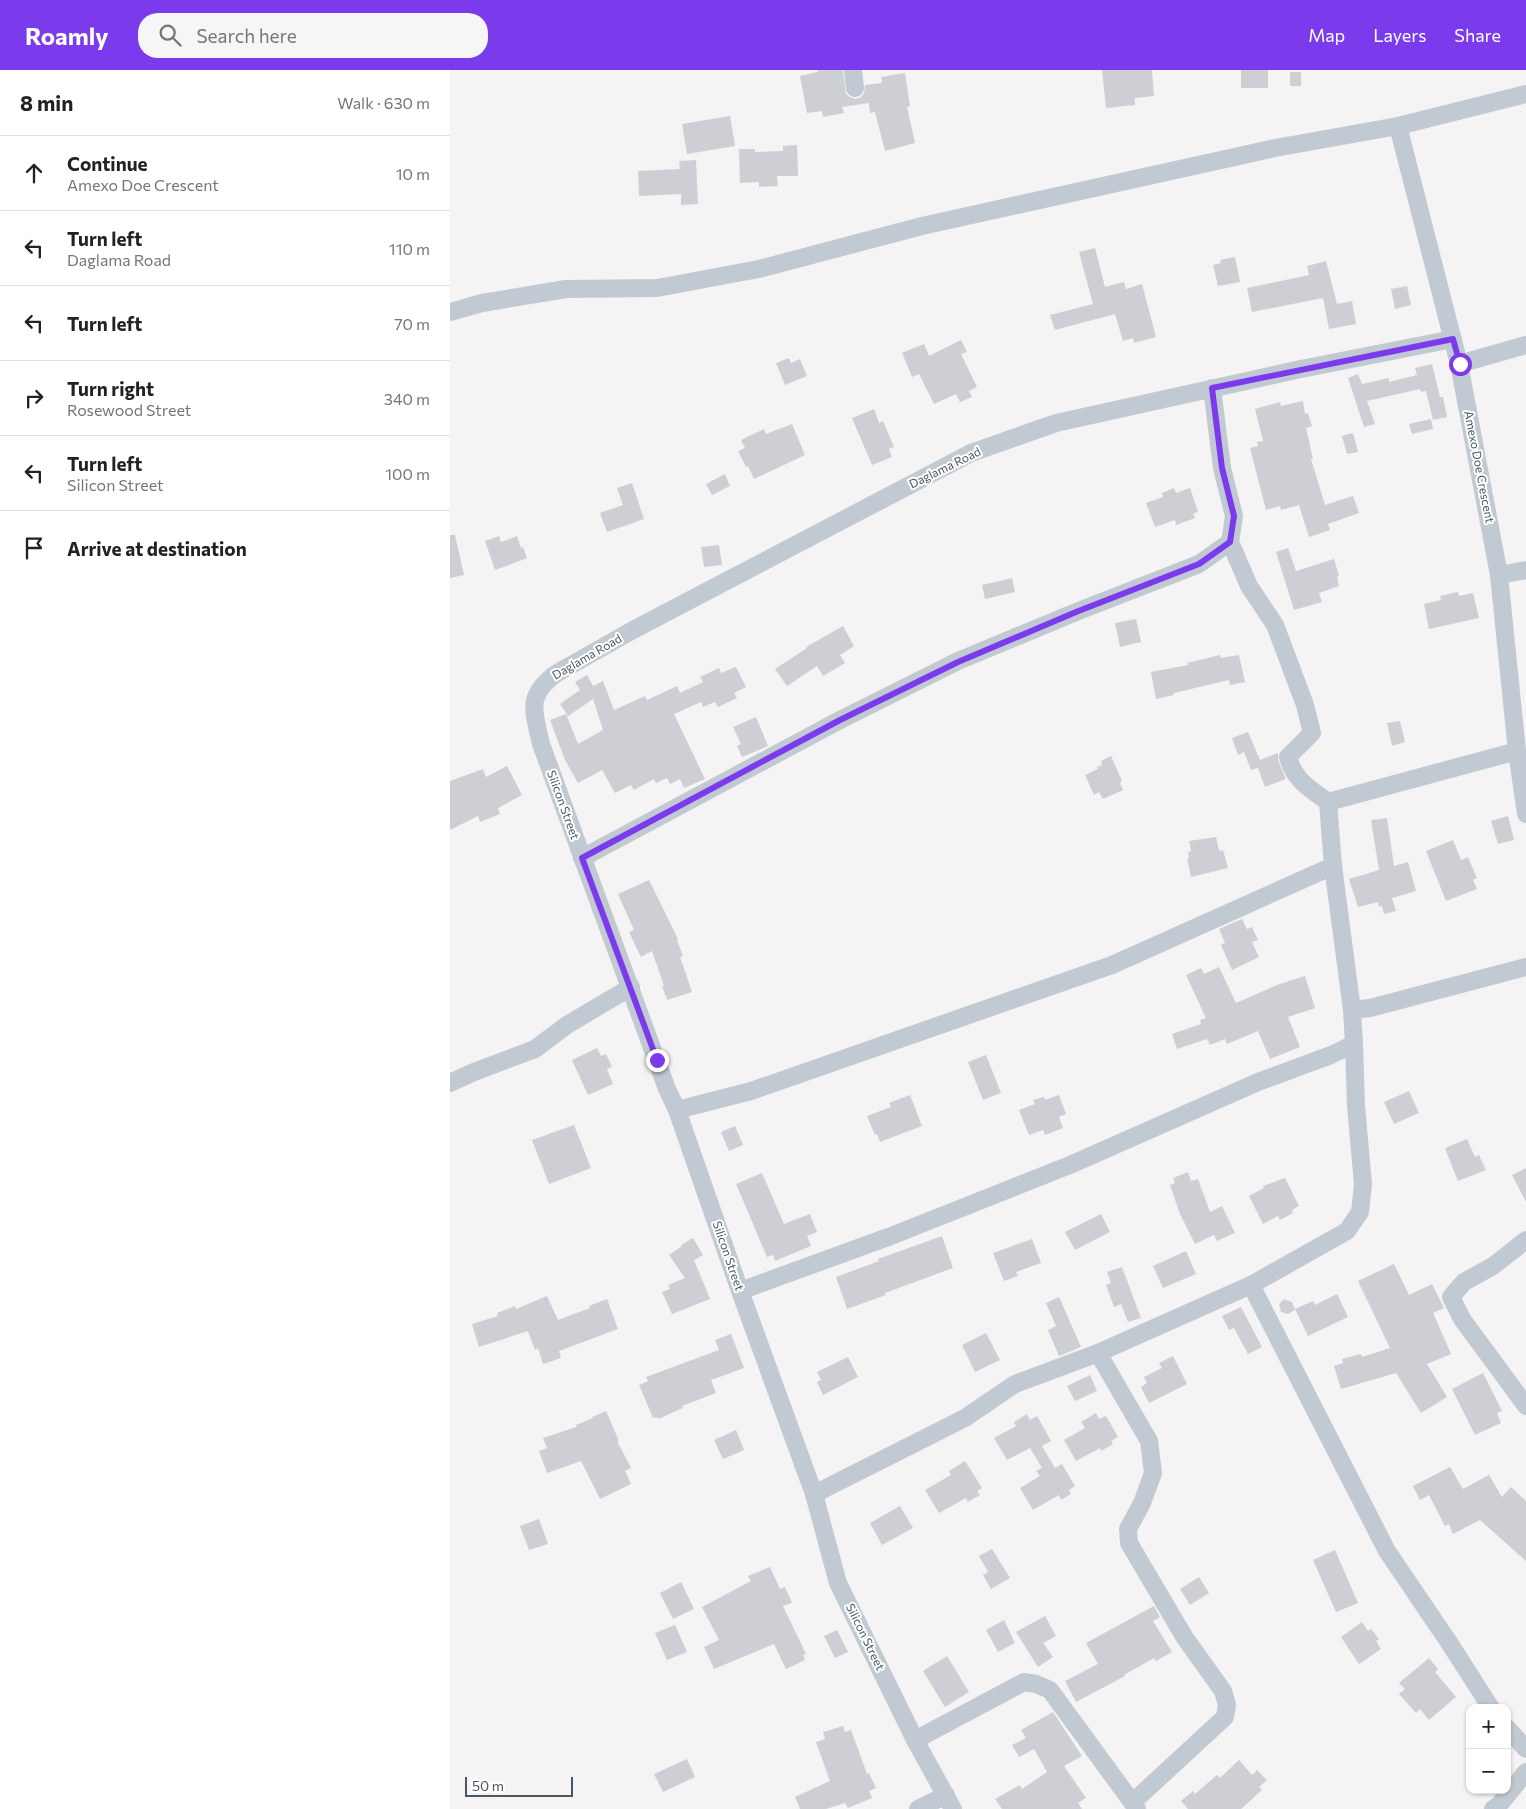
<!DOCTYPE html>
<html lang="en">
<head>
<meta charset="utf-8">
<style>
  :root { --surface:#fff; --page:#f6f6f6; --text:#222; --muted:#767676; --line:#e0e0e0; --accent:#7c3aed }
  body { margin:0; font-family:Commissioner,sans-serif; background:var(--page); color:var(--text) }
  .controls { position:absolute; right:15px; bottom:15px; display:grid; overflow:hidden; border-radius:10px; box-shadow:0 1px 4px #0004 }
  .controls button { width:45px; height:45px; display:grid; place-items:center; padding:0; border:0; border-bottom:1px solid var(--line); background:var(--surface); color:var(--text); font:25px sans-serif }
  .scale { position:absolute; left:15px; bottom:12px; width:108px; box-sizing:border-box; padding-left:5px; border:2px solid #4a5661; border-top:0; font-size:14px; line-height:18px; white-space:nowrap; color:#4a5661; -webkit-text-stroke:4px #fff; paint-order:stroke }
  .stop { position:absolute; width:15px; height:15px; margin:-11px; border:4px solid #7c3aed; border-radius:50%; background:#fff }
  .stop.end { background:#7c3aed; border-color:#fff; box-shadow:0 1px 5px #0008 }
  .list { margin:0; padding:0; list-style:none }
  h2 { display:flex; justify-content:space-between; align-items:center; height:65px; margin:0; padding:0 20px; font-size:21px }
  h2 small { font-size:16px; font-weight:400; color:var(--muted) }
  .list li { display:grid; grid-template-columns:32px 1fr auto; gap:15px; align-items:center; box-sizing:border-box; height:75px; padding:0 20px; border-top:1px solid var(--line) }
  .list b { display:block; font-size:19px; white-space:nowrap }
  .list p { margin:0; font-size:16px; white-space:nowrap; color:var(--muted) }
  .list em { font-size:16px; font-style:normal; color:var(--muted) }
  .icon { flex:none; width:28px; height:28px; fill:none; stroke:currentColor; stroke-width:2; stroke-linecap:round; stroke-linejoin:round }
  .map { position:relative; flex:none; width:1076px; height:1739px; overflow:hidden }
  header { display:flex; align-items:center; gap:30px; box-sizing:border-box; height:70px; padding:0 25px; background:var(--accent); color:#fff }
  header strong { font-size:24px }
  nav { display:flex; gap:28px; margin-inline-start:auto; font-size:18px }
  .search { width:350px; height:45px; background:var(--page); display:flex; align-items:center; gap:12px; box-sizing:border-box; padding:0 18px; border-radius:20px; color:var(--muted); font-size:19px }
  main { display:flex }
  aside { flex:1; background:var(--surface) }
  .map>svg:first-child { display:block }
  .building { fill:#cdcfd5 }
  .lines { fill:none; stroke-linecap:round; stroke-linejoin:round }
  .minor { stroke:#c1cad2; stroke-width:18 }
  .route { stroke:#7c3aed; stroke-width:6 }
  .labels { text-anchor:middle; stroke-width:4; stroke-linejoin:round; paint-order:stroke }
  .street-label { font-size:12px; fill:#4a5661; stroke:#fff }
</style>
</head>
<body>
<header>
<strong>Roamly</strong>
<div class="search"><svg class="icon" aria-label="search" viewBox="0 0 24 24"><circle cx="10" cy="10" r="6"/><path d="M15 15l6 6"/></svg>Search here</div>
<nav><a>Map</a><a>Layers</a><a>Share</a></nav>
</header>
<main>
<aside>
<h2>8 min<small>Walk · 630 m</small></h2>
<ul class="list">
<li><svg class="icon" aria-label="ahead" viewBox="0 0 24 24"><path d="M12 20V5M6 11l6-6 6 6"/></svg><div><b>Continue</b><p>Amexo Doe Crescent</p></div><em>10 m</em></li>
<li><svg class="icon" aria-label="left" viewBox="0 0 24 24"><path d="M17 20v-9H6M10 6l-5 5 5 5"/></svg><div><b>Turn left</b><p>Daglama Road</p></div><em>110 m</em></li>
<li><svg class="icon" aria-label="left" viewBox="0 0 24 24"><path d="M17 20v-9H6M10 6l-5 5 5 5"/></svg><div><b>Turn left</b></div><em>70 m</em></li>
<li><svg class="icon" aria-label="right" viewBox="0 0 24 24"><path d="M7 20v-9h11M14 6l5 5-5 5"/></svg><div><b>Turn right</b><p>Rosewood Street</p></div><em>340 m</em></li>
<li><svg class="icon" aria-label="left" viewBox="0 0 24 24"><path d="M17 20v-9H6M10 6l-5 5 5 5"/></svg><div><b>Turn left</b><p>Silicon Street</p></div><em>100 m</em></li>
<li><svg class="icon" aria-label="arrive" viewBox="0 0 24 24"><path d="M6 21V4h12l-3 4 3 4H6"/></svg><div><b>Arrive at destination</b></div></li>
</ul>
</aside>
<div class="map">
<svg width="1076" height="1739" viewBox="0 0 1076 1739">
  <rect width="100%" height="100%" fill="#f5f3f3"/>
  <g class="building">
    <polygon points="368,0 393,0 396,24 400,27 406,29 411,27 414,23 415,15 432,13 431,7 455,3 460,36 457,37 465,73 435,81 425,42 420,43 419,33 392,37 394,43 373,47 372,41 357,43 350,6 368,2"/>
    <polygon points="652,0 702,0 704,26 685,28 685,35 656,38"/>
    <rect x="791" y="0" width="27" height="18"/>
    <rect x="840" y="2" width="11" height="14"/>
    <polygon points="280,46 285,76 237,84 232,54"/>
    <polygon points="347,75 348,106 327,106 328,116 309,117 309,112 290,113 289,79 305,79 305,82 333,81 333,76"/>
    <polygon points="246,90 248,134 231,135 231,124 189,126 188,101 230,99 229,91"/>
    <polygon points="645,178 655,217 674,212 676,219 692,214 706,267 684,273 683,268 673,271 665,244 605,260 600,245 643,234 629,182"/>
    <polygon points="785,187 790,212 768,216 763,195 771,193 770,190"/>
    <polygon points="876,191 887,234 902,231 906,254 879,259 873,228 802,242 797,218 859,205 857,196"/>
    <polygon points="957,216 961,235 945,239 941,219"/>
    <polygon points="511,270 517,282 511,284 527,317 519,321 522,327 510,332 506,324 484,334 469,304 462,307 452,283 474,274 479,286"/>
    <polygon points="339,288 341,293 350,289 357,306 335,315 326,293"/>
    <polygon points="982,294 990,327 993,327 997,347 983,350 976,321 971,322 970,319 917,331 925,354 914,357 898,308 908,304 912,314 939,308 939,312 967,305 965,298"/>
    <polygon points="853,331 855,344 858,343 862,356 856,358 863,389 861,389 875,435 903,426 909,443 878,454 880,460 859,467 849,435 831,440 830,436 816,440 800,378 808,376 807,372 813,371 805,339 830,332 831,336"/>
    <polygon points="424,339 429,353 433,351 444,377 439,379 442,387 422,395 402,348"/>
    <polygon points="981,349 983,359 962,364 959,354"/>
    <polygon points="342,354 355,385 304,409 298,396 296,397 288,381 295,378 291,370 314,359 316,364"/>
    <polygon points="903,363 908,382 897,384 892,366"/>
    <polygon points="275,404 280,416 262,425 256,414"/>
    <polygon points="182,413 194,449 157,462 150,443 173,435 167,418"/>
    <polygon points="724,418 726,423 740,418 748,442 743,444 745,448 726,455 725,450 705,457 696,433 713,427 712,423"/>
    <polygon points="0,465 5,465 14,505 0,508"/>
    <polygon points="49,466 51,472 67,466 71,478 73,477 77,488 45,500 35,471"/>
    <polygon points="269,475 272,495 254,497 251,477"/>
    <polygon points="838,478 846,501 884,489 889,506 887,507 889,516 869,523 872,532 844,540 826,482"/>
    <polygon points="562,508 565,522 535,529 532,515"/>
    <polygon points="1008,522 1009,526 1023,523 1029,548 979,559 974,534 991,530 990,526"/>
    <polygon points="686,549 691,572 670,577 665,553"/>
    <polygon points="393,556 404,576 390,585 395,593 373,606 367,596 337,616 325,599 357,578 356,577"/>
    <polygon points="770,585 771,588 789,585 795,612 780,615 779,610 724,623 724,625 706,629 701,602 738,595 737,593"/>
    <polygon points="286,597 296,617 284,623 287,628 268,637 265,632 253,637 251,632 224,644 255,709 234,718 230,709 220,714 217,708 206,713 204,709 184,720 181,715 165,723 152,700 128,713 115,690 100,650 116,644 128,674 153,660 143,629 118,646 110,634 130,620 125,612 137,605 143,616 153,611 164,640 195,626 197,630 227,616 230,623 253,612 250,607 269,598 271,603"/>
    <polygon points="306,647 318,676 292,687 287,676 291,674 283,657"/>
    <polygon points="950,651 955,672 942,676 937,653"/>
    <polygon points="798,662 810,690 828,683 828,690 836,709 815,717 808,698 801,700 794,682 788,685 782,668"/>
    <polygon points="661,686 672,711 670,713 673,720 653,729 649,722 644,725 635,705 648,699 647,697 652,695 651,691"/>
    <polygon points="57,696 72,725 48,738 50,744 30,752 28,746 0,760 0,711 33,699 36,707"/>
    <polygon points="1058,746 1064,770 1048,774 1041,751"/>
    <polygon points="937,748 944,796 958,792 966,821 942,828 946,841 934,844 932,836 929,837 928,832 908,837 899,809 929,800 921,750"/>
    <polygon points="766,767 769,781 773,780 778,798 741,807 737,788 739,788 738,782 741,781 739,771"/>
    <polygon points="1003,770 1011,790 1018,787 1027,808 1023,810 1027,819 996,831 976,781"/>
    <polygon points="199,810 228,869 227,870 233,886 230,887 242,922 217,930 212,916 214,916 202,881 191,887 179,862 184,860 168,824"/>
    <polygon points="792,849 797,859 802,857 808,870 802,872 809,887 782,900 771,875 775,873 769,859"/>
    <polygon points="769,897 786,933 827,915 855,906 865,938 838,947 850,977 820,989 808,961 777,974 775,969 760,975 757,969 727,979 722,964 751,954 750,950 756,948 736,905 751,898 754,904"/>
    <polygon points="147,978 151,986 156,984 162,997 157,999 163,1014 138,1025 122,990"/>
    <polygon points="536,985 551,1023 533,1030 518,992"/>
    <polygon points="959,1021 969,1043 944,1054 934,1032"/>
    <polygon points="460,1025 472,1056 430,1072 427,1064 425,1065 417,1046 441,1037 439,1033"/>
    <polygon points="609,1025 616,1044 609,1047 613,1058 595,1065 593,1060 579,1065 569,1040 585,1034 583,1030 594,1027 595,1030"/>
    <polygon points="124,1055 141,1098 99,1114 82,1070"/>
    <polygon points="285,1056 293,1075 279,1081 271,1062"/>
    <polygon points="1017,1069 1025,1087 1029,1085 1036,1100 1008,1111 995,1078"/>
    <polygon points="1076,1098 1076,1132 1062,1105"/>
    <polygon points="738,1102 741,1111 748,1109 760,1142 772,1136 785,1163 767,1171 764,1165 745,1174 730,1144 720,1115 725,1113 723,1108"/>
    <polygon points="312,1103 334,1154 360,1144 367,1162 357,1166 361,1176 325,1191 323,1185 317,1187 286,1114"/>
    <polygon points="835,1108 849,1136 842,1140 843,1143 830,1150 828,1146 813,1154 799,1126 814,1118 813,1116"/>
    <polygon points="651,1144 660,1162 625,1180 615,1162"/>
    <polygon points="492,1166 503,1198 435,1223 436,1225 397,1239 386,1207 429,1191 428,1189"/>
    <polygon points="243,1168 253,1185 244,1190 260,1229 222,1244 212,1222 220,1219 218,1215 235,1208 219,1185 232,1176 231,1175"/>
    <polygon points="582,1169 591,1193 566,1202 568,1206 554,1211 543,1183"/>
    <polygon points="736,1181 746,1204 713,1218 703,1196"/>
    <polygon points="944,1194 959,1225 982,1214 994,1238 983,1243 1001,1284 977,1294 997,1327 971,1343 946,1303 891,1319 884,1296 893,1293 892,1289 911,1284 912,1287 940,1278 908,1211"/>
    <polygon points="672,1197 691,1248 678,1252 671,1234 664,1237 656,1215 661,1213 657,1202"/>
    <polygon points="887,1224 898,1247 858,1266 845,1239 863,1231 865,1235"/>
    <polygon points="97,1226 108,1250 140,1238 139,1236 157,1229 168,1259 109,1281 111,1288 93,1294 88,1278 85,1280 78,1261 29,1277 22,1254 48,1246 47,1243 65,1236 66,1239"/>
    <polygon points="609,1227 631,1277 609,1286 598,1260 606,1256 596,1233"/>
    <polygon points="834,1229 842,1232 845,1240 838,1244 831,1242 829,1234"/>
    <polygon points="791,1237 812,1277 798,1284 784,1258 779,1260 772,1246"/>
    <polygon points="536,1263 550,1290 525,1302 512,1275"/>
    <polygon points="281,1264 294,1298 261,1310 266,1323 232,1336 233,1338 208,1349 207,1347 203,1348 189,1315 198,1311 196,1307 269,1280 265,1270"/>
    <polygon points="723,1286 737,1314 699,1333 691,1317 697,1313 694,1307 712,1298 709,1293"/>
    <polygon points="398,1287 408,1307 373,1325 367,1312 371,1310 367,1302"/>
    <polygon points="1033,1303 1052,1341 1047,1343 1051,1353 1025,1365 1002,1319"/>
    <polygon points="640,1305 647,1321 625,1331 617,1316"/>
    <polygon points="156,1341 169,1371 167,1371 181,1398 175,1401 181,1414 150,1429 131,1391 97,1403 89,1381 97,1378 93,1368 126,1357 126,1355 143,1348 142,1347"/>
    <polygon points="646,1343 649,1349 656,1346 668,1367 661,1371 663,1374 651,1381 650,1378 626,1391 614,1370 635,1358 631,1352"/>
    <polygon points="577,1344 580,1350 587,1346 601,1371 592,1376 605,1398 612,1394 625,1416 619,1420 621,1424 611,1430 609,1425 583,1440 570,1418 590,1406 586,1401 592,1398 580,1378 557,1390 544,1368 566,1356 564,1352"/>
    <polygon points="286,1360 294,1380 273,1389 264,1370"/>
    <polygon points="515,1391 532,1418 527,1421 530,1425 518,1432 516,1428 489,1443 475,1420 501,1405 499,1401"/>
    <polygon points="1000,1397 1013,1419 1039,1405 1052,1427 1061,1417 1076,1431 1076,1491 1030,1450 1003,1464 999,1454 995,1456 979,1425 970,1430 963,1416"/>
    <polygon points="450,1436 463,1458 432,1475 420,1453"/>
    <polygon points="89,1449 98,1474 79,1480 70,1456"/>
    <polygon points="542,1479 560,1508 541,1519 533,1505 538,1502 529,1486"/>
    <polygon points="885,1480 908,1533 886,1542 863,1490"/>
    <polygon points="320,1497 330,1519 335,1517 342,1533 333,1536 356,1584 353,1585 355,1590 336,1599 324,1574 264,1599 254,1577 269,1570 252,1537 301,1511 298,1506"/>
    <polygon points="749,1507 759,1523 740,1535 730,1519"/>
    <polygon points="231,1512 244,1539 223,1549 210,1523"/>
    <polygon points="704,1536 710,1547 703,1551 722,1582 706,1591 704,1588 674,1605 675,1606 626,1632 615,1611 648,1594 636,1573"/>
    <polygon points="595,1546 606,1566 593,1573 603,1587 588,1597 566,1562"/>
    <polygon points="554,1550 565,1573 548,1582 536,1560"/>
    <polygon points="912,1552 918,1561 921,1559 929,1569 926,1571 931,1579 909,1594 891,1567"/>
    <polygon points="225,1555 237,1582 217,1590 205,1563"/>
    <polygon points="387,1560 398,1582 385,1588 374,1566"/>
    <polygon points="497,1586 519,1622 495,1637 473,1601"/>
    <polygon points="979,1588 988,1599 985,1602 1006,1627 979,1650 970,1639 966,1643 949,1624 955,1619 949,1613"/>
    <polygon points="603,1642 632,1686 614,1696 636,1728 628,1733 632,1739 552,1739 545,1729 570,1715 572,1719 597,1702 584,1679 569,1687 562,1675 576,1668 571,1660"/>
    <polygon points="393,1656 395,1662 401,1660 417,1704 419,1703 426,1718 419,1721 422,1728 398,1738 395,1733 376,1739 350,1739 345,1727 380,1711 366,1672 375,1669 373,1662"/>
    <polygon points="237,1689 245,1707 213,1722 204,1704"/>
    <polygon points="789,1690 802,1705 807,1700 817,1710 809,1717 812,1720 791,1739 738,1739 731,1731 743,1721 745,1724 767,1705 770,1708"/>
  </g>
  <g class="lines">
    <g class="minor">
      <polyline points="403,0 405,18"/>
      <polyline points="948,56 1009,294 1049,505 1067,681 1076,744"/>
      <polyline points="0,242 32,233 116,219 207,218 309,199 472,156 825,78 948,56 1076,24"/>
      <polyline points="1009,294 1076,275"/>
      <path d="M762 318 772 398 784 446 780 472 799 516 825 555 855 635 862 663 838 687C844 710 859 718 878 732L883 796 902 940 920 938 1076 897"/>
      <polyline points="1049,505 1076,500"/>
      <polyline points="878,732 1067,681"/>
      <polyline points="132,788 390,650 508,591 626,542 749,494 780,472"/>
      <polyline points="0,1013 24,1002 85,979 117,955 181,917"/>
      <polyline points="227,1040 301,1021 662,895 883,796"/>
      <polyline points="1076,1170 1043,1196 1014,1212 1001,1227 1012,1249 1076,1336"/>
      <polyline points="801,1215 937,1481 1000,1574 1041,1638"/>
      <polyline points="290,1221 441,1166 620,1095 808,1012 881,985 904,974 902,940"/>
      <polyline points="648,1283 699,1371 703,1403 692,1433 678,1459 679,1473 735,1568 773,1621 777,1635 775,1647 683,1732"/>
      <polyline points="364,1424 515,1348 565,1314 648,1283 801,1215 897,1161 910,1142 913,1114 906,1036 904,974"/>
      <polyline points="1057,1658 1076,1679"/>
      <polyline points="465,1670 574,1612 586,1614 600,1620 687,1739"/>
      <polyline points="468,1739 496,1725"/>
      <path d="M503 1739 465 1670 388 1513 364 1424 290 1221 227 1040 217 1019 91 674C84 641 75 626 107 603L183 560 521 383 606 353 851 299 1003 269"/>
      <polyline points="1043,1739 1049,1735 1076,1702"/>
    </g>
  </g>
  <g class="lines">
    <polyline class="route" points="207,990 132,788 390,650 508,592 626,542 749,494 780,472 784,446 772,398 762,318 1003,269 1010,294"/>
  </g>
  <g class="labels">
    <g class="street-label">
      <text transform="translate(1029 397) rotate(79)" y="4">Amexo Doe Crescent</text>
      <text transform="translate(495 398) rotate(-26)" y="4">Daglama Road</text>
      <text transform="translate(137 587) rotate(-30)" y="4">Daglama Road</text>
      <text transform="translate(113 735) rotate(70)" y="4">Silicon Street</text>
      <text transform="translate(278 1186) rotate(71)" y="4">Silicon Street</text>
      <text transform="translate(415 1567) rotate(64)" y="4">Silicon Street</text>
    </g>
  </g>
</svg>
<div class="controls">
<button>+</button>
<button>−</button>
</div>
<div class="scale">50 m</div>
<div class="stop" style="left:1010px;top:294px"></div>
<div class="stop end" style="left:207px;top:990px"></div>
</div>
</main>
</body>
</html>
